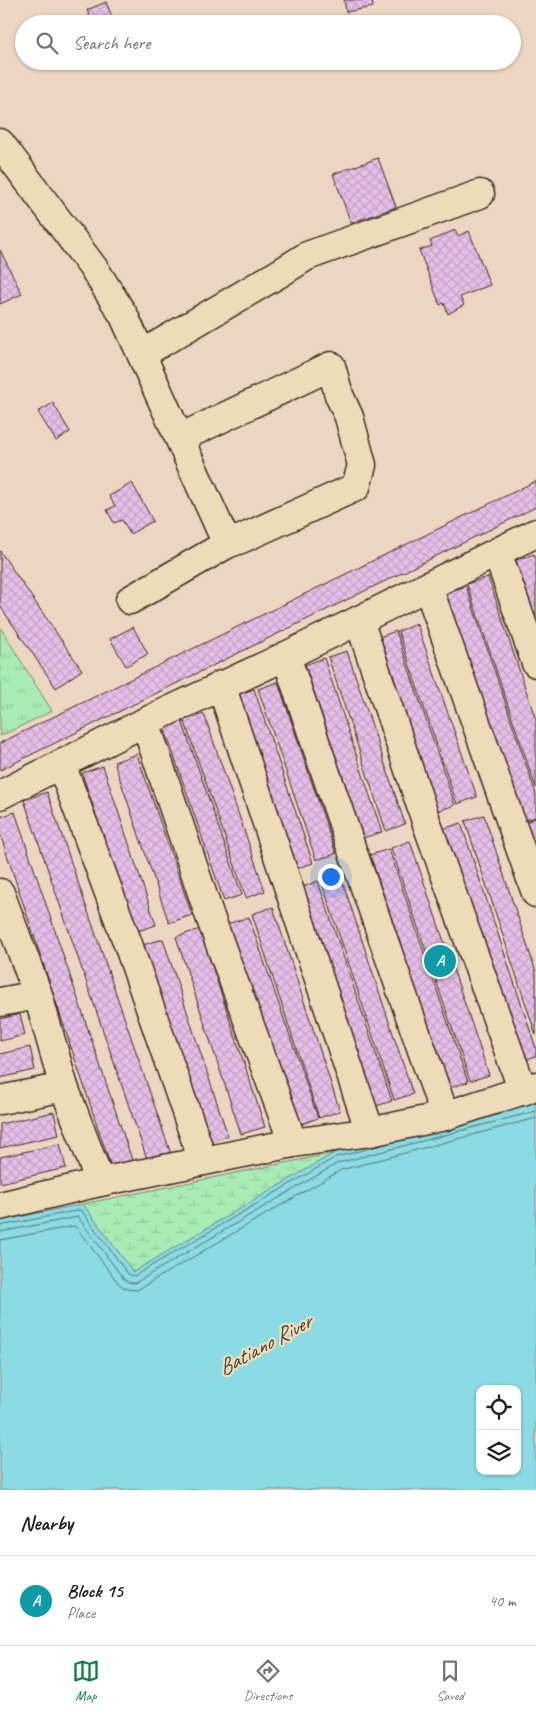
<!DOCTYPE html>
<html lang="en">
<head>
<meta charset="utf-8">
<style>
  :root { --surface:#fff; --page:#f2f2f2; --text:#202124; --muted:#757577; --line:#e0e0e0; --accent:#0b8043 }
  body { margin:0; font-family:Caveat,sans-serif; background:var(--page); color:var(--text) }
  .controls { position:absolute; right:15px; bottom:15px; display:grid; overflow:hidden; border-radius:10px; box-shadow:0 1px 4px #0004 }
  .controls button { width:45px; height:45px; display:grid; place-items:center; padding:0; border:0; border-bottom:1px solid var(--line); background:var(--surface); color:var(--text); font:25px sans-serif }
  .you { position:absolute; left:330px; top:876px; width:18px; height:18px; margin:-12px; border:4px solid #fff; border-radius:50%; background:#1a73e8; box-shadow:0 0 0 8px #1a73e833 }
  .badge { display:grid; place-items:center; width:32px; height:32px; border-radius:50%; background:var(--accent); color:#fff; font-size:16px; font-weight:700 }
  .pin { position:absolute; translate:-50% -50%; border:2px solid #fff; box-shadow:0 1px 5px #0006 }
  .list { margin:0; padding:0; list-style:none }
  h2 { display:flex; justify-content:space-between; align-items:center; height:65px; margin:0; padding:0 20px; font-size:21px }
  h2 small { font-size:16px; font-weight:400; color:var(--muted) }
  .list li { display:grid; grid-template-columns:32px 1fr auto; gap:15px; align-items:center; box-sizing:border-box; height:90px; padding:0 20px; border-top:1px solid var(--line) }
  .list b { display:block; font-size:19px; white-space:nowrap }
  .list p { margin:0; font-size:16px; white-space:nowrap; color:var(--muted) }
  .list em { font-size:16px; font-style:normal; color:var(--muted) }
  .icon { flex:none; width:28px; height:28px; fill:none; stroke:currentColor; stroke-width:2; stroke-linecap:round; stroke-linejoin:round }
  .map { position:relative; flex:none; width:536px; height:1490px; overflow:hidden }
  .search { position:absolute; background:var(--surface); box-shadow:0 1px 4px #0004; left:15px; right:15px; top:15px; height:55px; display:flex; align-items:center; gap:12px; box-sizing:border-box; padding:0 18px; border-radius:28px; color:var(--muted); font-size:19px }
  .sheet { height:155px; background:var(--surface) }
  nav { display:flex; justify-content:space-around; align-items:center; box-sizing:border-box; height:70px; border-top:1px solid var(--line); background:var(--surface); font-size:14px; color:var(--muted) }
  nav a { display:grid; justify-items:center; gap:2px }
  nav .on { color:var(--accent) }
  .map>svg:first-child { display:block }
  .grass { fill:url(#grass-tufts); stroke:#728a69 }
  .wetland { fill:url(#wetland-marsh); stroke:#728a69 }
  .water { fill:#8adbe4; stroke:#6a9495; fill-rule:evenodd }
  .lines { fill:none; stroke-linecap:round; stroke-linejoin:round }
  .shore { stroke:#5b716d; stroke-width:1 }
  .building { fill:url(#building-cross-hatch); stroke:#3b2a1e }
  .minor-casing { stroke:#3b2a1e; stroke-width:31 }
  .minor { stroke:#eedcb9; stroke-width:28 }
  .labels { text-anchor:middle; stroke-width:4.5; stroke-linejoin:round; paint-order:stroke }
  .water-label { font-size:22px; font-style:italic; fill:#47453c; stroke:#eedcb9 }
</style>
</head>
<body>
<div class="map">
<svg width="536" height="1490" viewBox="0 0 536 1490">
  <defs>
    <pattern id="grass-tufts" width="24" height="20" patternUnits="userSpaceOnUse" patternTransform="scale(1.25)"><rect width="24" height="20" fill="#a9ebb4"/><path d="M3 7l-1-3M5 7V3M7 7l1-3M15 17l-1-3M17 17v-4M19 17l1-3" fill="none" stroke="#92ca9a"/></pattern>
    <pattern id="wetland-marsh" width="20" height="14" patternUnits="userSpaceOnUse" patternTransform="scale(1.25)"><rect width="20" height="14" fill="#a9ebb4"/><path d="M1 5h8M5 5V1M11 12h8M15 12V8" fill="none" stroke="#92ca9a"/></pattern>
    <pattern id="building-cross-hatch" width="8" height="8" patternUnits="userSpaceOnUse" patternTransform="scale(1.25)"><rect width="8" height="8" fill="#e6bee7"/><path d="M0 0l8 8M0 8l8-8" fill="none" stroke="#c6a3c6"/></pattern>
  </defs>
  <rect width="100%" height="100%" fill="#ecd6c2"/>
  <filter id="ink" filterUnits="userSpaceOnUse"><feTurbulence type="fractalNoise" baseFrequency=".02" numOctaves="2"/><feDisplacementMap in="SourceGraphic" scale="10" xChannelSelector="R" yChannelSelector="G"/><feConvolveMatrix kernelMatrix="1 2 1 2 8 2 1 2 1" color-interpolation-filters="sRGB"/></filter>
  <g filter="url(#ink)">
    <polygon class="grass" points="0,627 52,711 0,736"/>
    <polygon class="wetland" points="334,1153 133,1272 83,1204"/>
    <path class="water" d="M536 1099V1490H0V1221L83 1204 133 1272 334 1153ZM480 1389H517V1471H480Z"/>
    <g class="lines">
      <g class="shore">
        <polyline points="0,1226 81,1210 128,1274 134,1276 336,1157 386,1144"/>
        <polyline points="0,1232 78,1217 123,1278 128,1282 135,1283 338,1163 536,1111"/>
        <polyline points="0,1240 75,1226 119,1284 127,1289 137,1290 341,1170 536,1118"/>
      </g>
    </g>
    <g class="building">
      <polygon points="344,0 372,0 373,7 346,12"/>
      <polygon points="106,2 115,24 93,24 87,10"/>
      <polygon points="378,158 396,207 351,223 333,174"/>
      <polygon points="455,230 458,236 469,231 490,285 460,297 464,305 448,314 444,303 440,305 419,250 432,246 430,241"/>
      <polygon points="0,250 22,294 0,304"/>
      <polygon points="53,403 70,432 56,441 38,412"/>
      <polygon points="536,481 536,507 0,770 0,743"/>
      <polygon points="132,483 153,521 130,534 122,520 114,523 107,510 115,506 109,496"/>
      <polygon points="0,551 82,670 56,688 0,606"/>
      <polygon points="534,554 536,559 536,621 516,560"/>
      <polygon points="488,577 536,720 536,788 467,584"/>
      <polygon points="466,586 536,794 536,817 522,821 445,593"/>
      <polygon points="417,624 477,797 457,804 398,631"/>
      <polygon points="133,627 148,654 126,666 110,639"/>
      <polygon points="396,631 455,805 435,812 376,638"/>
      <polygon points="347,651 405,824 386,831 328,657"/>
      <polygon points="324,658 382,832 363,838 305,665"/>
      <polygon points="278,682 336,854 316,860 258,689"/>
      <polygon points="254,689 313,863 292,870 234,696"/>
      <polygon points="204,714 265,891 246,898 184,720"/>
      <polygon points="182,721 242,895 224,901 164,727"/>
      <polygon points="137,754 192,915 169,923 114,762"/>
      <polygon points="103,766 156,925 135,932 82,773"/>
      <polygon points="47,792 171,1154 148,1162 24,800"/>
      <polygon points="15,812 132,1160 111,1167 0,834 0,817"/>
      <polygon points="484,815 536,972 536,1035 465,821"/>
      <polygon points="536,818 536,856 525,822"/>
      <polygon points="461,823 536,1048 536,1056 519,1062 443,829"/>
      <polygon points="410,841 489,1075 470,1081 391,848"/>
      <polygon points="389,849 468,1082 449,1088 370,855"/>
      <polygon points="340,874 413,1094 394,1100 321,880"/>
      <polygon points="318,881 392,1101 373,1107 300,888"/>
      <polygon points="273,907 340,1111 319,1118 252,914"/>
      <polygon points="249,917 318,1118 296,1126 227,924"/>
      <polygon points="200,929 265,1127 241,1134 176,937"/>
      <polygon points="163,939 228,1136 205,1143 139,946"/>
      <polygon points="20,1014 25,1035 0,1041 0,1019"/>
      <polygon points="30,1047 35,1070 0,1078 0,1054"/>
      <polygon points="54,1112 59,1135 0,1148 0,1124"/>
      <polygon points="60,1144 66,1168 0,1183 0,1157"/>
    </g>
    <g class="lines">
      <g class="minor-casing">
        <g id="minor">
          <polyline points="0,143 95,270 124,316 227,544"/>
          <polyline points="142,354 280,273 307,256 480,194"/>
          <polyline points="497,552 536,663"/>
          <polyline points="428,587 536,893"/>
          <polyline points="130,600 227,544 241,539 356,487 362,465 349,417 339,395 331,366 180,438"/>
          <polyline points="359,620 427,824 523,1091"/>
          <polyline points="286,656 352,850 445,1116"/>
          <polyline points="221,685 370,1132"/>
          <polyline points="145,722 209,914 293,1143"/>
          <polyline points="61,764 128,944 203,1161"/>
          <polyline points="0,795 145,722 286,656 536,533"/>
          <polyline points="0,893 38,995 64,1087 100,1182"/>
          <polyline points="0,1002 38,995"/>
          <polyline points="0,1100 64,1087"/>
          <polyline points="0,1206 100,1182 293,1143 370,1132 445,1116 536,1086"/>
        </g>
      </g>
      <use href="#minor" class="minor"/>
    </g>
  </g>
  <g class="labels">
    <g class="water-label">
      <text transform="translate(264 1344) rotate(-29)" y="8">Batiano River</text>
    </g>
  </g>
</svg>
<div class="controls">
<button><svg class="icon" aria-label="locate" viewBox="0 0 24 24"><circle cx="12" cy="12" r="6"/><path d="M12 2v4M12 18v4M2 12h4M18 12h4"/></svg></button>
<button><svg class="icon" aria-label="layers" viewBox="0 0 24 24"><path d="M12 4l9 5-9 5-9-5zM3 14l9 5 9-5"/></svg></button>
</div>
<div class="you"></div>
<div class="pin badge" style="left:440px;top:961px;background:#0f9aa8">A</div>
<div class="search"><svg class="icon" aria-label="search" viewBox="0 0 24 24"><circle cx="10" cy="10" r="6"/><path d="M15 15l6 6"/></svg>Search here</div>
</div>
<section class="sheet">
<h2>Nearby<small></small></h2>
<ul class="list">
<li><span class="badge" style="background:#0f9aa8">A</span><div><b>Block 15</b><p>Place</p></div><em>40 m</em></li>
</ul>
</section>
<nav>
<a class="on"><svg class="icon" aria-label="map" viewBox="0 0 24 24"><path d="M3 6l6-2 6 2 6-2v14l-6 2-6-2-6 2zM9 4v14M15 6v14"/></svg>Map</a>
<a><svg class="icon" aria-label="directions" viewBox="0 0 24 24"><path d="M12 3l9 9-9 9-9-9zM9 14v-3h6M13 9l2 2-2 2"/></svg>Directions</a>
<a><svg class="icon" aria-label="saved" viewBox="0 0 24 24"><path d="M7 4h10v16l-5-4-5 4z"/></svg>Saved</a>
</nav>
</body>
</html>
